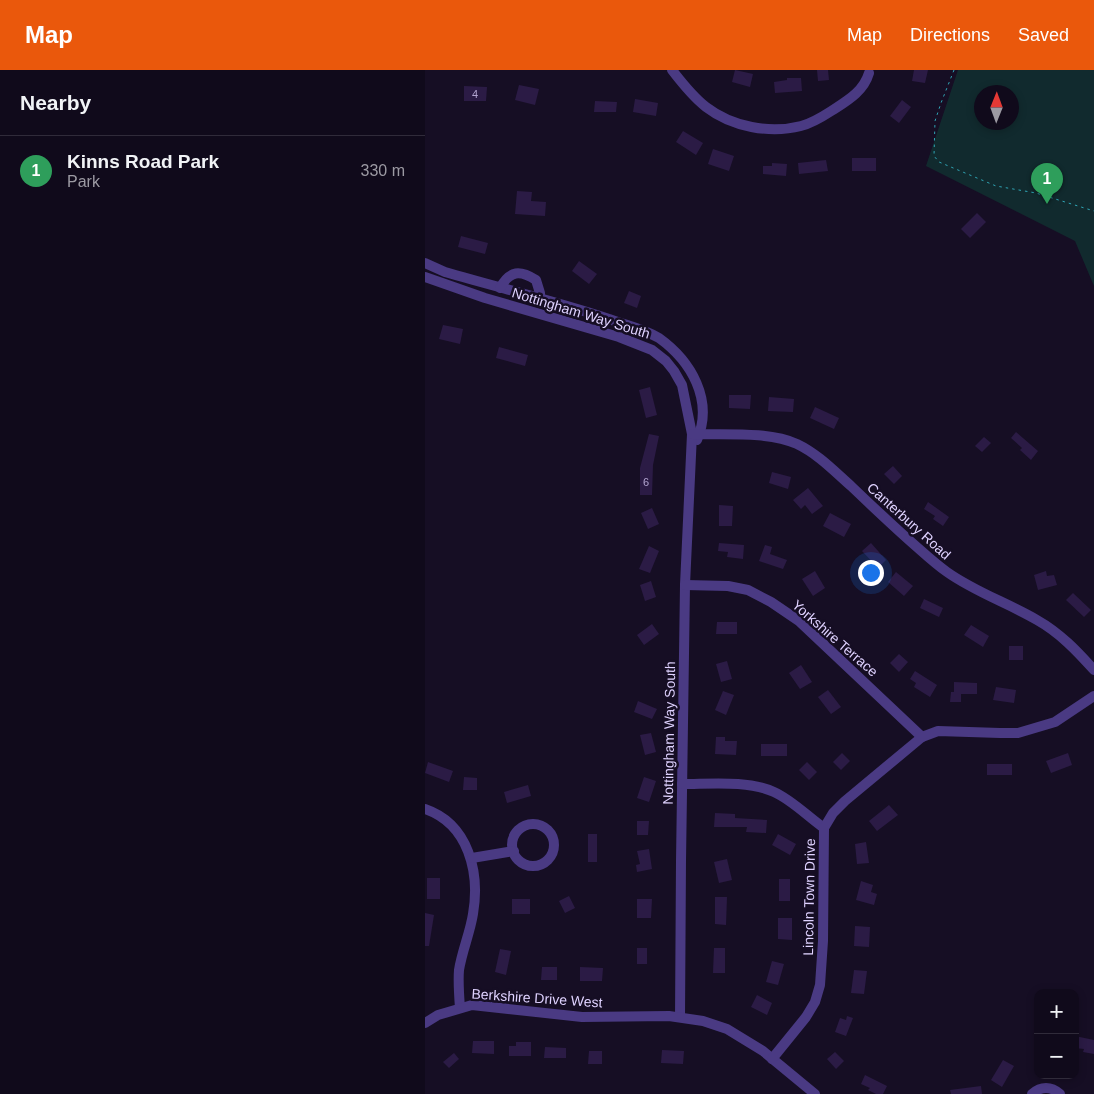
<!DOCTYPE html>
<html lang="en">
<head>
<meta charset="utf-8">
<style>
  :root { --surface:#100a1b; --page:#1e1828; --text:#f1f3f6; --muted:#9c9aa3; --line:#302b3a; --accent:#ea580c }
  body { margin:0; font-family:Helvetica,sans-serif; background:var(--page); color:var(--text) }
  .controls { position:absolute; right:15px; bottom:15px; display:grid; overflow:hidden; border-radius:10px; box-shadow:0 2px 8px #0003 }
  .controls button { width:45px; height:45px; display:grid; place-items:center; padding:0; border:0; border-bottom:1px solid var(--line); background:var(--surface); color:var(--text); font:25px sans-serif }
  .compass { position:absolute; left:549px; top:15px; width:45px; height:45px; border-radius:50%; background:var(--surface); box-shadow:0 2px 8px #0003; rotate:1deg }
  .you { position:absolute; left:445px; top:502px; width:18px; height:18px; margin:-12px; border:4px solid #fff; border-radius:50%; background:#1a73e8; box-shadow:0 0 0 8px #1a73e833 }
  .badge { display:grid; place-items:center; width:32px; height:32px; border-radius:50%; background:var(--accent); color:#fff; font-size:16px; font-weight:700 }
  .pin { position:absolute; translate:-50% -41px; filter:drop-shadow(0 1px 2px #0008) }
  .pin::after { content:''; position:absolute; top:26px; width:18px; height:15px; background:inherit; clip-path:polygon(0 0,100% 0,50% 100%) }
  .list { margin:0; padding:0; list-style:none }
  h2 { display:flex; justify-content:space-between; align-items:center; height:65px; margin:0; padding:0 20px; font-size:21px }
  h2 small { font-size:16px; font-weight:400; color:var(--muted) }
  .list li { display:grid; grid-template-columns:32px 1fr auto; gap:15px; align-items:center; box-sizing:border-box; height:70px; padding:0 20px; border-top:1px solid var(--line) }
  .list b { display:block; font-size:19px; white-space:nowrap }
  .list p { margin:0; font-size:16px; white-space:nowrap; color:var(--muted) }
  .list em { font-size:16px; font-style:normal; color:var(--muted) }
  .map { position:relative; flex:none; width:669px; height:1024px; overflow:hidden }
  header { display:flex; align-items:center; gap:30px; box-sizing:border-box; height:70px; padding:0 25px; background:var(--accent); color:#fff }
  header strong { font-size:24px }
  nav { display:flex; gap:28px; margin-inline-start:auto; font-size:18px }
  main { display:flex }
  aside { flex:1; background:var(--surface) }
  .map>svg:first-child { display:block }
  .green { fill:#112a2e; fill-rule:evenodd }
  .building { fill:#2b1b45 }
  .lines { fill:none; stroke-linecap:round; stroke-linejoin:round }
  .path { stroke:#2fa5b5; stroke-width:1; stroke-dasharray:2.5 4; stroke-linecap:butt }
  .minor { stroke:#4a3a83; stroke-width:10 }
  .labels { text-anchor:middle; stroke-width:5; stroke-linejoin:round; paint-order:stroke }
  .number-label { font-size:11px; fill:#b2a4d0 }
  .street-label { font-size:14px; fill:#dfd2ff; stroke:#160e24 }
</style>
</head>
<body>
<header>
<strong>Map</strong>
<nav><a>Map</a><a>Directions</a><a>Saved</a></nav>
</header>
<main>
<aside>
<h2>Nearby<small></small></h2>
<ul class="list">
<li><span class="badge" style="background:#2e9e5b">1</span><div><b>Kinns Road Park</b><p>Park</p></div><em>330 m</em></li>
</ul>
</aside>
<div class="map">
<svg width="669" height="1024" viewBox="0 0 669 1024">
  <rect width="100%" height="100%" fill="#160e24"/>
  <path class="green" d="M533 0H669V216L650 171 501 96ZM556 22H586V52H556Z"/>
  <g class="building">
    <polygon points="310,0 328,4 325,17 307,12"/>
    <polygon points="392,0 403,0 404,10 393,11"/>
    <polygon points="489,0 503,0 500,13 487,11"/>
    <polygon points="362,8 376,8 377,21 350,23 349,12 362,10"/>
    <polygon points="94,15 114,19 110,35 90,30"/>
    <polygon points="39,16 62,17 61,31 39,31"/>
    <polygon points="210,29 233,33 231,46 208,42"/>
    <polygon points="477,30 486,37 474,53 465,46"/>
    <polygon points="170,31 192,32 191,42 169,42"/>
    <polygon points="258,61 278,73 271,85 251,72"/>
    <polygon points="288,79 309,86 304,101 283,94"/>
    <rect x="427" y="88" width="24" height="13"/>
    <polygon points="401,90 403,101 374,104 373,93"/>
    <polygon points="347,93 362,94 361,106 338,104 338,96 347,96"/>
    <polygon points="92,121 107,122 106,131 121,132 120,146 90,144"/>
    <polygon points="552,143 561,152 545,168 536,159"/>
    <polygon points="36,166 63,173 60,184 33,177"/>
    <polygon points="154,191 172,204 164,214 147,201"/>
    <polygon points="204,221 216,226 212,238 199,233"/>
    <polygon points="18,255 38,259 35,274 14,269"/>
    <polygon points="74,277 103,285 100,296 71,288"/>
    <polygon points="225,317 232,345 221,348 214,320"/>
    <polygon points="304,325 326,325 325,339 304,338"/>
    <polygon points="344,327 369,329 368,342 343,341"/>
    <polygon points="390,337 414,348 409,359 385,348"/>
    <polygon points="591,362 613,381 606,390 595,380 597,378 586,368"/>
    <polygon points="224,364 234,366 228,395 227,425 215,425 215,398"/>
    <polygon points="559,367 566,373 557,382 550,376"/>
    <polygon points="468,396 477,406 469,414 459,404"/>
    <polygon points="347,402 366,407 363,419 344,413"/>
    <polygon points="383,418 398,436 387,444 380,435 376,439 368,430"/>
    <polygon points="503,432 524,447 518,456 508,449 510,446 499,439"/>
    <polygon points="294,435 308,436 307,456 294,456"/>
    <polygon points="227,438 234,454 223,459 216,443"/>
    <polygon points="405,443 426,454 419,467 398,456"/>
    <polygon points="294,473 319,475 318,489 302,487 303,482 293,481"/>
    <polygon points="446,473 461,490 453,498 437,481"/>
    <polygon points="340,475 347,477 345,484 362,490 358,499 334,491"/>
    <polygon points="224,476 234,481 225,503 214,499"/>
    <polygon points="390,501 400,518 388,526 377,509"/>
    <polygon points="621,501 622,506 629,505 632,515 613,520 609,505"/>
    <polygon points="471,502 488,516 479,526 463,512"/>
    <polygon points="226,511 231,527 220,531 215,515"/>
    <polygon points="648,523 666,540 659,547 641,530"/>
    <polygon points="499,529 518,538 514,547 495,538"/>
    <polygon points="292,552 312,552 312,564 291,564"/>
    <polygon points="227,554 234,564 219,575 212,565"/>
    <polygon points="546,555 564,566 558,577 539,565"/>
    <rect x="584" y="576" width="14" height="14"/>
    <polygon points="474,584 483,592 474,602 465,593"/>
    <polygon points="302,591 307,609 296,612 291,594"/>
    <polygon points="376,595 387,612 375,619 364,603"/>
    <polygon points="490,601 512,615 505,627 489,617 491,613 485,609"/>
    <polygon points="529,612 552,613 552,624 536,624 536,632 525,632 526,622 529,622"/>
    <polygon points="571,617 591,620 589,633 568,630"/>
    <polygon points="403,620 416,637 406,644 393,627"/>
    <polygon points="298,621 309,625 301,645 290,640"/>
    <polygon points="213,631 232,639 227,649 209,642"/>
    <polygon points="226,663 231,682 220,685 215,665"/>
    <polygon points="291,667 300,667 300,671 312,671 311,685 290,684"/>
    <rect x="336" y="674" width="26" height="12"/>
    <polygon points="417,683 425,691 416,700 408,692"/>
    <polygon points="643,683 647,695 626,703 621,691"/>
    <polygon points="3,692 28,701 24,712 0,703"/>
    <polygon points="382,692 392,702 384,710 374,700"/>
    <rect x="562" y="694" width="25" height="11"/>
    <polygon points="39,707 52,708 52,720 38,720"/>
    <polygon points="219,707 231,711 224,732 212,728"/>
    <polygon points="103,715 106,726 82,733 79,722"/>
    <polygon points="464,735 473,745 452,761 444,751"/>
    <polygon points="290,743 310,744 310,748 342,750 341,763 321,762 322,757 289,757"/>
    <polygon points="212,751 224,751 223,765 212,765"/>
    <rect x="163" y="764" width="9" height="28"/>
    <polygon points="353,764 371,774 365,785 347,775"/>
    <polygon points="441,772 444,793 432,794 430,774"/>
    <polygon points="224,779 227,799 212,802 211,795 215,794 212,781"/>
    <polygon points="302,789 307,810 294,813 289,792"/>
    <rect x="2" y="808" width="13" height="21"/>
    <rect x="354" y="809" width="11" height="22"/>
    <polygon points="436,811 448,815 446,822 452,824 449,835 431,830"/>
    <polygon points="144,826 150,838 140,843 134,831"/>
    <polygon points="290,827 302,827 301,855 290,854"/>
    <rect x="87" y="829" width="18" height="15"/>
    <polygon points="212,829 227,829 226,848 212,848"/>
    <polygon points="0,843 9,845 4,876 0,876"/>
    <polygon points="353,848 367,848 367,870 353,869"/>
    <polygon points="430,856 445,857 444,877 429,876"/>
    <rect x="212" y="878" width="10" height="16"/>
    <polygon points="289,878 300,878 300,903 288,903"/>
    <polygon points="75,879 86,881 81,905 70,902"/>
    <polygon points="347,891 359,894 353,915 341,912"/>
    <polygon points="117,897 132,897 132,910 116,910"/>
    <polygon points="155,897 178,898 177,911 155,911"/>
    <polygon points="429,900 442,901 439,924 426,923"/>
    <polygon points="332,925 347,933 342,945 326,937"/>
    <polygon points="422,946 428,948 421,966 410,962 415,948 421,950"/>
    <polygon points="650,966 669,970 669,984 658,982 659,979 650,978"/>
    <polygon points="48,971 69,971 69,984 47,983"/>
    <polygon points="91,972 106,972 106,986 84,986 84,976 91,976"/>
    <polygon points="120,977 141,978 141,988 119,988"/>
    <polygon points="237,980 259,981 258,994 236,993"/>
    <polygon points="164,981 177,981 177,994 163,994"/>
    <polygon points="410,982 419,991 411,999 402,989"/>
    <polygon points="29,983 34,989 24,998 18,992"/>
    <polygon points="578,990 589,996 577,1017 566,1010"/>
    <polygon points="440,1005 462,1016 458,1024 451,1024 443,1020 445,1018 436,1014"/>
    <polygon points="556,1016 557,1024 526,1024 525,1020"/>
  </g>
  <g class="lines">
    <polyline class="path" points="529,0 516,33 510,51 509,86 514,92 571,116 611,123 669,141"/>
    <g class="minor">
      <path d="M247 0C257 13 268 27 281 37 307 57 345 64 376 56 389 53 400 45 411 38 425 29 439 20 444 3"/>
      <path d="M0 193 20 202C75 218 130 231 184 249 200 255 219 259 234 268 266 291 289 330 272 370"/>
      <polyline points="0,207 60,228 194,267 227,280 241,291 249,301 257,315 267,364 260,515 256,791 255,947"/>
      <path d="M75 218C85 200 95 200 111 210L115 223V229"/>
      <path d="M267 364C299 365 343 361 372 374 393 384 409 401 426 416 448 437 470 458 493 478 502 486 512 495 522 502 550 522 583 533 612 550 635 563 652 581 669 600"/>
      <polyline points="260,515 303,516 323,520 346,532 374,551 497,667"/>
      <path d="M257 714C285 714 323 710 349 722 367 730 382 746 399 758"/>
      <path d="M0 739C44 754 55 803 48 844 45 863 37 881 34 900 33 912 34 925 35 938"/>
      <circle cx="108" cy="775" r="21"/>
      <polyline points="47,788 89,781"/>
      <polyline points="0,953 13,945 47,935 157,947 244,946 278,951 302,959 338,981 390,1024"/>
      <polyline points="347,989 381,947 390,932 395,915 398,871 399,758 408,743 420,731 497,667 513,661 575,663 593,663 630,652 669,626"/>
      <path d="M607 1024C616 1016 626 1016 635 1024"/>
    </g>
  </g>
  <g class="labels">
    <g class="number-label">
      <text x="50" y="28">4</text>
      <text x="221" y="416">6</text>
    </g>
    <g class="street-label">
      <text transform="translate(156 243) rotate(17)" y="5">Nottingham Way South</text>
      <text transform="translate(484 451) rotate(42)" y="5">Canterbury Road</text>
      <text transform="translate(410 568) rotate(41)" y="5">Yorkshire Terrace</text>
      <text transform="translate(244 663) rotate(-89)" y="5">Nottingham Way South</text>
      <text transform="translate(384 827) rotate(-89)" y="5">Lincoln Town Drive</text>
      <text transform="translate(112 928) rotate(4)" y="5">Berkshire Drive West</text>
    </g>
  </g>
</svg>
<div class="controls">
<button>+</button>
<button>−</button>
</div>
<svg class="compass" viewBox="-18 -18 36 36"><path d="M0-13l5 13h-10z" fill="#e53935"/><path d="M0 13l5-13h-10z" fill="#9c9aa3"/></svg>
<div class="you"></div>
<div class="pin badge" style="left:622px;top:134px;background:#2e9e5b">1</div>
</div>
</main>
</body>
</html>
